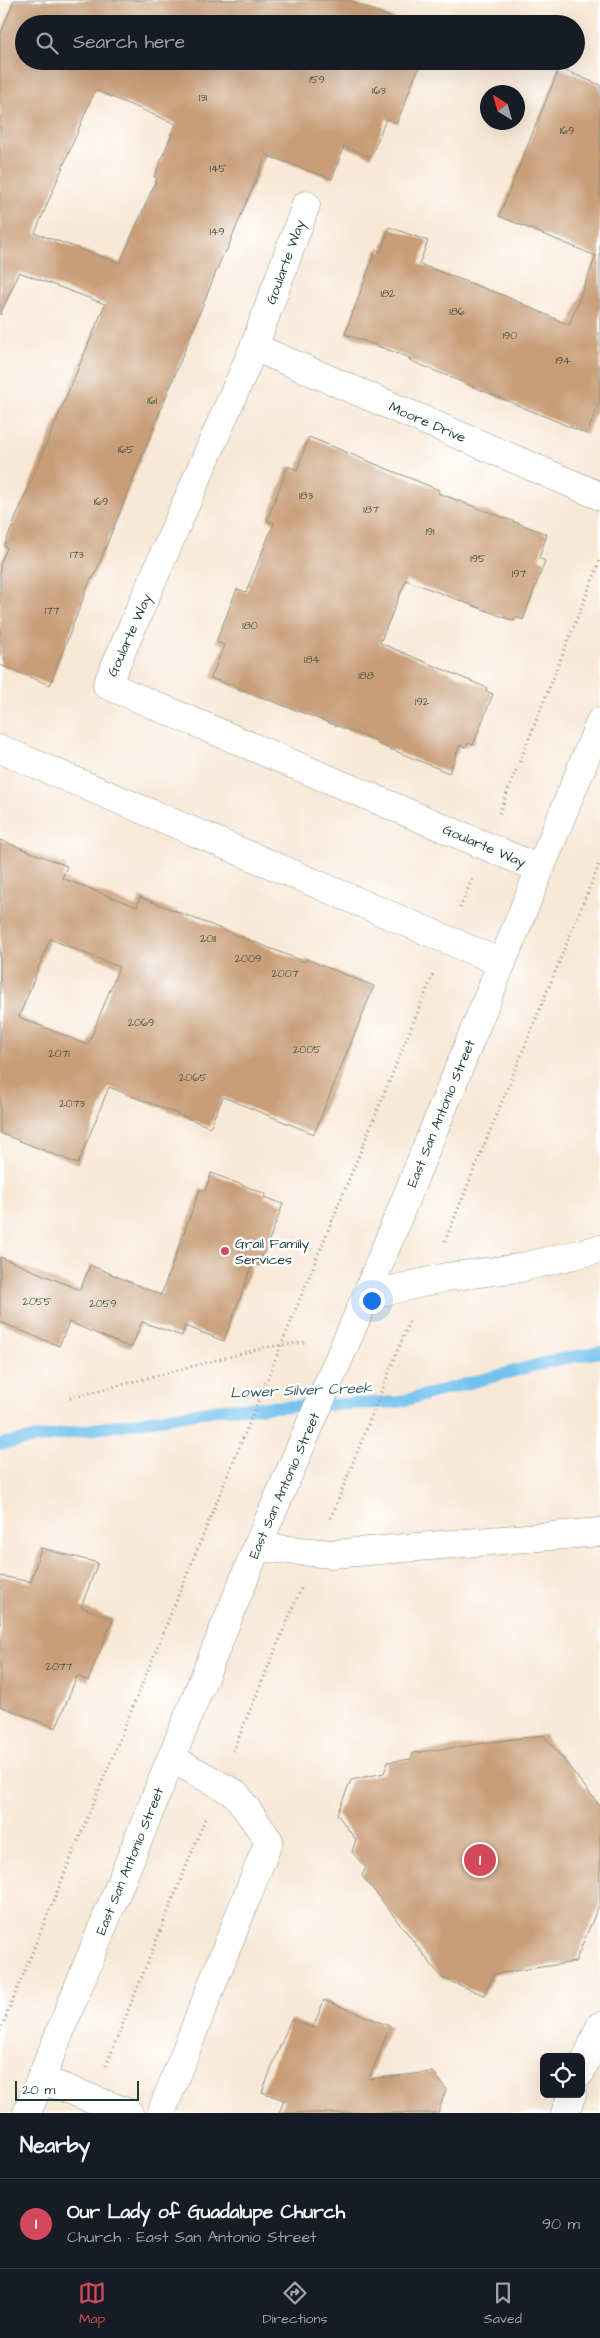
<!DOCTYPE html>
<html lang="en">
<head>
<meta charset="utf-8">
<style>
  :root { --surface:#171b24; --page:#242831; --text:#f1f3f6; --muted:#9ea1a6; --line:#363941; --accent:#d1495b }
  body { margin:0; font-family:"Architects Daughter",sans-serif; background:var(--page); color:var(--text) }
  .controls { position:absolute; right:15px; bottom:15px; display:grid; overflow:hidden; border-radius:8px; box-shadow:0 5px 20px #0002 }
  .controls button { width:45px; height:45px; display:grid; place-items:center; padding:0; border:0; border-bottom:1px solid var(--line); background:var(--surface); color:var(--text); font:25px sans-serif }
  .compass { position:absolute; left:480px; top:85px; width:45px; height:45px; border-radius:50%; background:var(--surface); box-shadow:0 5px 20px #0002; rotate:323deg }
  .scale { position:absolute; left:15px; bottom:12px; width:124px; box-sizing:border-box; padding-left:5px; border:2px solid #1f3d34; border-top:0; font-size:14px; line-height:18px; white-space:nowrap; color:#1f3d34; -webkit-text-stroke:4px #fff; paint-order:stroke }
  .you { position:absolute; left:371px; top:1300px; width:18px; height:18px; margin:-12px; border:4px solid #fff; border-radius:50%; background:#1a73e8; box-shadow:0 0 0 8px #1a73e833 }
  .badge { display:grid; place-items:center; width:32px; height:32px; border-radius:50%; background:var(--accent); color:#fff; font-size:16px; font-weight:700 }
  .pin { position:absolute; translate:-50% -50%; border:2px solid #fff; box-shadow:0 1px 5px #0006 }
  .list { margin:0; padding:0; list-style:none }
  h2 { display:flex; justify-content:space-between; align-items:center; height:65px; margin:0; padding:0 20px; font-size:21px }
  h2 small { font-size:16px; font-weight:400; color:var(--muted) }
  .list li { display:grid; grid-template-columns:32px 1fr auto; gap:15px; align-items:center; box-sizing:border-box; height:90px; padding:0 20px; border-top:1px solid var(--line) }
  .list b { display:block; font-size:19px; white-space:nowrap }
  .list p { margin:0; font-size:16px; white-space:nowrap; color:var(--muted) }
  .list em { font-size:16px; font-style:normal; color:var(--muted) }
  .icon { flex:none; width:28px; height:28px; fill:none; stroke:currentColor; stroke-width:2; stroke-linecap:round; stroke-linejoin:round }
  .map { position:relative; flex:none; width:600px; height:2113px; overflow:hidden }
  .search { position:absolute; background:var(--surface); box-shadow:0 5px 20px #0002; left:15px; right:15px; top:15px; height:55px; display:flex; align-items:center; gap:12px; box-sizing:border-box; padding:0 18px; border-radius:28px; color:var(--muted); font-size:19px }
  .sheet { height:155px; background:var(--surface) }
  nav { display:flex; justify-content:space-around; align-items:center; box-sizing:border-box; height:70px; border-top:1px solid var(--line); background:var(--surface); font-size:14px; color:var(--muted) }
  nav a { display:grid; justify-items:center; gap:2px }
  nav .on { color:var(--accent) }
  .map>svg:first-child { display:block }
  .lines { fill:none; stroke-linecap:round; stroke-linejoin:round }
  .stream { stroke:#73c2ee; stroke-width:12 }
  .building { fill:#c89d77; fill-rule:evenodd }
  .minor-casing { stroke:#8c9284; stroke-width:29 }
  .major-casing { stroke:#8c9284; stroke-width:29 }
  .path { stroke:#8c9284; stroke-width:3; stroke-dasharray:1 4; stroke-linecap:butt }
  .minor { stroke:#fff; stroke-width:28 }
  .major { stroke:#fff; stroke-width:28 }
  .poi-dot { fill:#d1495b; stroke:#fff; stroke-width:2 }
  .labels { text-anchor:middle; stroke-width:5; stroke-linejoin:round; paint-order:stroke }
  .number-label { font-size:11px; fill:#495545 }
  .street-label { font-size:14px; fill:#1f3d34; stroke:#fff }
  .poi-label { font-size:14px; fill:#1f3d34; stroke:#fff; text-anchor:start }
  .water-label { font-size:15px; font-style:italic; fill:#345e62; stroke:#fff }
</style>
</head>
<body>
<div class="map">
<svg width="600" height="2113" viewBox="0 0 600 2113">
  <rect width="100%" height="100%" fill="#fff"/>
  <filter id="ink" filterUnits="userSpaceOnUse"><feTurbulence type="fractalNoise" baseFrequency=".02" numOctaves="2"/><feDisplacementMap in="SourceGraphic" scale="10" xChannelSelector="R" yChannelSelector="G"/><feConvolveMatrix kernelMatrix="1 2 1 2 8 2 1 2 1" color-interpolation-filters="sRGB"/></filter>
  <filter id="wash" filterUnits="userSpaceOnUse"><feTurbulence type="fractalNoise" baseFrequency=".0096" numOctaves="4" result="noise"/><feDisplacementMap in="SourceGraphic" scale="20" xChannelSelector="R" yChannelSelector="G"/><feGaussianBlur stdDeviation="1.12" result="paint"/><feColorMatrix in="noise" values="0 0 0 0 0 0 0 0 0 0 0 0 0 0 0 0 0 1.4 0 .05"/><feComposite in="paint" operator="in"/></filter>
  <g filter="url(#wash)">
    <rect width="100%" height="100%" fill="#f8e8d5"/>
    <g class="lines">
      <polyline class="stream" points="0,1444 221,1409 399,1402 555,1360 600,1352"/>
    </g>
    <g id="blocks">
      <g class="building">
        <path d="M14 0H347L408 24H24V61H421L397 123 386 119 371 157 344 146 332 179 266 155 226 252H224L93 579 91 578 50 685 0 665V564L7 548 4 546 105 304 19 272 0 315V36ZM95 90 176 124 154 177 157 178 120 263 35 233Z"/>
        <polygon points="559,68 600,85 600,401 587,434 409,360 410,358 345,334 376,249 381,252 389,227 428,241 419,264 505,296 569,325 596,256 499,216"/>
        <polygon points="309,437 439,490 438,493 547,534 539,558 545,561 523,620 516,617 514,621 406,580 380,643 487,688 486,691 493,694 473,745 468,743 466,747 460,745 449,773 376,743 377,741 211,678 224,645 216,642 237,589 246,592 274,523 267,520 288,466 297,470"/>
        <path d="M0 840 67 866 62 878 137 907 140 897 305 962 306 959 374 986 314 1134 223 1097 210 1127 109 1087 78 1164 0 1133ZM50 939 119 967 88 1045 19 1017Z"/>
        <polygon points="211,1173 266,1194 264,1197 283,1204 259,1266 253,1263 224,1341 185,1326 182,1336 142,1322 131,1348 69,1322 59,1346 0,1322 0,1257 80,1290 90,1265 161,1295 200,1189 205,1191"/>
        <polygon points="41,1548 98,1563 81,1607 113,1619 88,1681 77,1676 56,1728 0,1706 0,1576 31,1582"/>
        <polygon points="544,1735 600,1806 600,1903 575,1962 494,1974 484,1995 442,1978 362,1875 366,1868 352,1852 356,1840 337,1814 351,1780 384,1773 388,1762 411,1759 413,1753"/>
        <polygon points="324,2000 390,2026 369,2079 433,2072 446,2089 438,2113 279,2113 284,2100 262,2092 291,2019 313,2028"/>
      </g>
    </g>
  </g>
  <g filter="url(#ink)">
    <use href="#blocks" fill-opacity="0" stroke="#8c9284" stroke-width="1"/>
    <g class="lines">
      <g class="minor-casing">
        <g id="minor">
          <path id="s1" d="M306 205 254 347 107 685 540 869"/>
          <path id="s2" d="M254 347 600 496"/>
          <polyline points="0,749 502,963"/>
          <polyline points="366,1296 447,1277 519,1268 600,1249"/>
          <polyline points="257,1547 332,1554 600,1532"/>
          <polyline points="581,2072 600,2026"/>
          <polyline points="41,2079 129,2113"/>
          <polyline points="161,2113 269,1841 236,1794 171,1758"/>
          <polyline points="565,2113 572,2094"/>
        </g>
      </g>
      <g class="major-casing">
        <g id="major">
          <path id="s3" d="M27 2113 257 1547 366 1296 600 722"/>
        </g>
      </g>
      <g class="path">
        <polyline points="499,813 600,561"/>
        <polyline points="460,908 472,879"/>
        <polyline points="445,1241 600,862"/>
        <polyline points="70,1398 267,1347 306,1342"/>
        <polyline points="331,1518 409,1322"/>
        <polyline points="233,1751 302,1586"/>
        <polyline points="0,2031 434,972"/>
        <polyline points="106,2066 206,1817"/>
      </g>
      <use href="#minor" class="minor"/>
      <use href="#major" class="major"/>
    </g>
  </g>
  <circle class="poi-dot" cx="225" cy="1251" r="5"/>
  <g class="labels">
    <g class="number-label">
      <text x="317" y="83">159</text>
      <text x="379" y="94">163</text>
      <text x="203" y="101">131</text>
      <text x="567" y="134">169</text>
      <text x="218" y="172">145</text>
      <text x="217" y="235">149</text>
      <text x="388" y="297">182</text>
      <text x="457" y="315">186</text>
      <text x="510" y="339">190</text>
      <text x="563" y="364">194</text>
      <text x="152" y="404">161</text>
      <text x="126" y="453">165</text>
      <text x="306" y="499">183</text>
      <text x="101" y="505">169</text>
      <text x="371" y="513">187</text>
      <text x="430" y="535">191</text>
      <text x="77" y="558">173</text>
      <text x="478" y="562">195</text>
      <text x="519" y="577">197</text>
      <text x="52" y="614">177</text>
      <text x="250" y="629">180</text>
      <text x="312" y="663">184</text>
      <text x="366" y="679">188</text>
      <text x="422" y="705">192</text>
      <text x="208" y="942">2011</text>
      <text x="248" y="962">2009</text>
      <text x="285" y="977">2007</text>
      <text x="141" y="1026">2069</text>
      <text x="307" y="1053">2005</text>
      <text x="59" y="1057">2071</text>
      <text x="193" y="1081">2065</text>
      <text x="72" y="1107">2073</text>
      <text x="37" y="1305">2055</text>
      <text x="103" y="1307">2059</text>
      <text x="59" y="1670">2077</text>
    </g>
    <g class="street-label">
      <text transform="translate(285 262) rotate(-70)" y="5">Goularte Way</text>
      <text dy="5" stroke="none"><textPath href="#s2" startOffset="189">Moore Drive</textPath></text>
      <text transform="translate(129 635) rotate(-66)" y="5">Goularte Way</text>
      <text dy="5" stroke="none"><textPath href="#s1" startOffset="930">Goularte Way</textPath></text>
      <text dy="5" stroke="none"><textPath href="#s3" startOffset="1082">East San Antonio Street</textPath></text>
      <text dy="5" stroke="none"><textPath href="#s3" startOffset="678">East San Antonio Street</textPath></text>
      <text dy="5" stroke="none"><textPath href="#s3" startOffset="272">East San Antonio Street</textPath></text>
    </g>
    <g class="poi-label">
      <text x="235" y="1248">Grail Family<tspan x="235" dy="16">Services</tspan></text>
    </g>
    <g class="water-label">
      <text transform="translate(301 1390) rotate(-2)" y="5">Lower Silver Creek</text>
    </g>
  </g>
</svg>
<div class="controls">
<button><svg class="icon" aria-label="locate" viewBox="0 0 24 24"><circle cx="12" cy="12" r="6"/><path d="M12 2v4M12 18v4M2 12h4M18 12h4"/></svg></button>
</div>
<svg class="compass" viewBox="-18 -18 36 36"><path d="M0-13l5 13h-10z" fill="#e53935"/><path d="M0 13l5-13h-10z" fill="#9ea1a6"/></svg>
<div class="scale">20 m</div>
<div class="you"></div>
<div class="pin badge" style="left:480px;top:1860px">1</div>
<div class="search"><svg class="icon" aria-label="search" viewBox="0 0 24 24"><circle cx="10" cy="10" r="6"/><path d="M15 15l6 6"/></svg>Search here</div>
</div>
<section class="sheet">
<h2>Nearby<small></small></h2>
<ul class="list">
<li><span class="badge">1</span><div><b>Our Lady of Guadalupe Church</b><p>Church · East San Antonio Street</p></div><em>90 m</em></li>
</ul>
</section>
<nav>
<a class="on"><svg class="icon" aria-label="map" viewBox="0 0 24 24"><path d="M3 6l6-2 6 2 6-2v14l-6 2-6-2-6 2zM9 4v14M15 6v14"/></svg>Map</a>
<a><svg class="icon" aria-label="directions" viewBox="0 0 24 24"><path d="M12 3l9 9-9 9-9-9zM9 14v-3h6M13 9l2 2-2 2"/></svg>Directions</a>
<a><svg class="icon" aria-label="saved" viewBox="0 0 24 24"><path d="M7 4h10v16l-5-4-5 4z"/></svg>Saved</a>
</nav>
</body>
</html>
